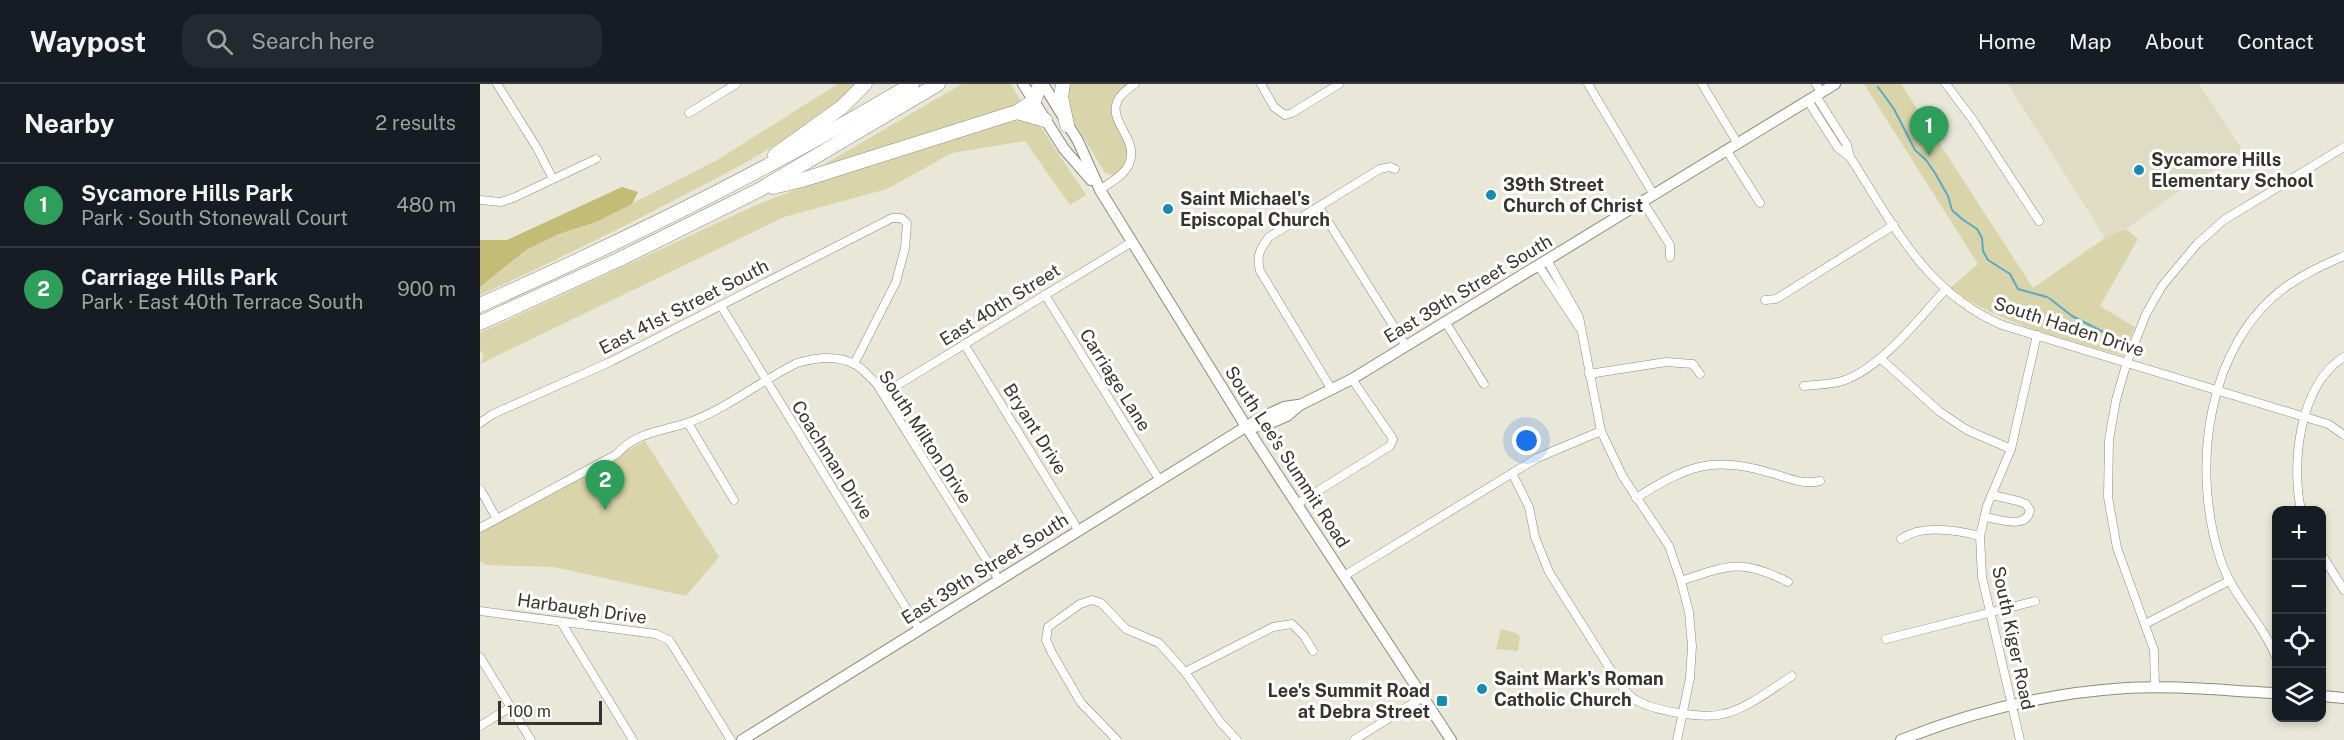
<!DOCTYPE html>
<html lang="en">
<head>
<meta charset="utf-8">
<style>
  :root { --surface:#171b24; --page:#242831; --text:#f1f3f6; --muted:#9ea1a6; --line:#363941; --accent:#1a73e8 }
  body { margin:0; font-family:"Public Sans",sans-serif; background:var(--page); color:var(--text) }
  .controls { position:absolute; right:18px; bottom:18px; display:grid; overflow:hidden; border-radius:12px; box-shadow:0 3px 9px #0003 }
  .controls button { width:54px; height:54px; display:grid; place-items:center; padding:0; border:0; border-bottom:2px solid var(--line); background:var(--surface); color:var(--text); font:30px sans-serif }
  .scale { position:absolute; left:18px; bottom:15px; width:104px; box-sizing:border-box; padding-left:6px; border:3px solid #35342e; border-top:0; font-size:16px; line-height:21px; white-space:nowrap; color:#35342e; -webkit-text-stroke:4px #fff; paint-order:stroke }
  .you { position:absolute; left:1047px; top:357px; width:21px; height:21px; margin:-15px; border:4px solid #fff; border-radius:50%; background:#1a73e8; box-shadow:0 0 0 9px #1a73e833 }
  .badge { display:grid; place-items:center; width:39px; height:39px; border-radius:50%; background:var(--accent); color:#fff; font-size:20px; font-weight:700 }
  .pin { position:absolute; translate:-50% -50px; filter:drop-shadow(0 2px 3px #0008) }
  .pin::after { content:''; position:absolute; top:32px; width:21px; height:18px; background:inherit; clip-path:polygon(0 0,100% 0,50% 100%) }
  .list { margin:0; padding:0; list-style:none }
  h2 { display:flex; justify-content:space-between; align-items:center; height:78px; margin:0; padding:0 24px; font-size:26px }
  h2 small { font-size:20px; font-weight:400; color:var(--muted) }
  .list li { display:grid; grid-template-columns:39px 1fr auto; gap:18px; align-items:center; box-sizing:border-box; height:84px; padding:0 24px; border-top:2px solid var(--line) }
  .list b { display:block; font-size:22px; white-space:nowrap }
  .list p { margin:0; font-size:20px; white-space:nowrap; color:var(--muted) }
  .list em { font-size:20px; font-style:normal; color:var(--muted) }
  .icon { flex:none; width:33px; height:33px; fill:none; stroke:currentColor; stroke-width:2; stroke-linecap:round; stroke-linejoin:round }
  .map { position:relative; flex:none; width:1864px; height:656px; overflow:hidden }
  header { display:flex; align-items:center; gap:36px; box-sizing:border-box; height:84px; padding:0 30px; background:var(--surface); border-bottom:2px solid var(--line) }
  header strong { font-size:28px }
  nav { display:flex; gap:33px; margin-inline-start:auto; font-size:21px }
  .search { width:420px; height:54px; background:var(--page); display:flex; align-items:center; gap:15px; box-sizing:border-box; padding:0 21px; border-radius:18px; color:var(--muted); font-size:22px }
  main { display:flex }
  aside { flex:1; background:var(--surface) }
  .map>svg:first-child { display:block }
  .built { fill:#dfdcc4 }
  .green { fill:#d9d4aa }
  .forest { fill:#c4bb76 }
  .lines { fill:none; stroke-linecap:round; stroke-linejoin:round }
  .stream { stroke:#58aac7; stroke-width:2 }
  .minor-casing { stroke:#8e8c7d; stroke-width:9 }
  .secondary-casing { stroke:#8e8c7d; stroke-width:12 }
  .motorway-casing { stroke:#8e8c7d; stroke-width:15 }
  .minor { stroke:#fff; stroke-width:8 }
  .secondary { stroke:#fff; stroke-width:10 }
  .motorway { stroke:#fff; stroke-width:14 }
  .poi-dot { fill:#168db0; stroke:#fff; stroke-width:2 }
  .labels { text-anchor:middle; stroke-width:6; stroke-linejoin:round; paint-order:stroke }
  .poi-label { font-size:18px; font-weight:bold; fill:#35342e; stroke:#fff; text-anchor:start }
  .street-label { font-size:18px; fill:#35342e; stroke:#fff }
</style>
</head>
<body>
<header>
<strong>Waypost</strong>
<div class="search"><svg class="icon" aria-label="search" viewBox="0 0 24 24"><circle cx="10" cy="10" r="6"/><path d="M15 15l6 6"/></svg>Search here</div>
<nav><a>Home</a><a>Map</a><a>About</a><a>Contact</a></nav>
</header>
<main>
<aside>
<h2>Nearby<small>2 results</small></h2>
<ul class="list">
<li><span class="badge" style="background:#2e9e5b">1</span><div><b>Sycamore Hills Park</b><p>Park · South Stonewall Court</p></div><em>480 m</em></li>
<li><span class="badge" style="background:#2e9e5b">2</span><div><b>Carriage Hills Park</b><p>Park · East 40th Terrace South</p></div><em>900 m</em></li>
</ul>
</aside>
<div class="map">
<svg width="1864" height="656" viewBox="0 0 1864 656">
  <rect width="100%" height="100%" fill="#e9e7d7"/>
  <polygon class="built" points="1528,0 1719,0 1764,69 1707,102 1646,145 1625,154"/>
  <g class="green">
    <path d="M358 0H379C327 47 268 78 206 110 138 146 70 179 0 211V203L46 166 79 150 116 138 237 76Z"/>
    <polygon points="482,0 531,0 542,19 333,87"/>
    <path d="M590 0H649C606 34 658 47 646 77 643 83 639 88 633 91L625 89 590 31C586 21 583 9 590 0Z"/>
    <path d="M1384 0H1421L1553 204 1625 154 1646 145 1658 155 1620 222 1655 243 1643 272C1583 254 1521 241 1470 204L1498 180Z"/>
    <path d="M532 36 554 37 560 42 606 111 590 121 545 57 472 69 407 105 304 133 0 280 4 272 0 266V249L274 122C357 87 445 63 532 36Z"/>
    <polygon points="165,357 239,473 206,512 74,483 6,481 0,477 0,448"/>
    <polygon points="1021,545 1036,549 1040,553 1038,567 1016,565"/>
  </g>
  <polygon class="forest" points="142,103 158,108 152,120 116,138 79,150 46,166 0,203 0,156 27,156"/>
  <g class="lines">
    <g class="stream">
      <polyline points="1398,3 1414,25 1435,66 1446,76 1455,89 1468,112 1472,126 1482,135 1497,145 1502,154 1503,167 1508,176 1530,190 1538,205 1567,213"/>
      <polyline points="1569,214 1592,232 1635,254"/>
    </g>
    <g class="minor-casing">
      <g id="minor">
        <polyline points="17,0 57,64 73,95"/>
        <polyline points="781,0 794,23 805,31 812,29 859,0"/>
        <polyline points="1108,0 1174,111"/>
        <polyline points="1222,0 1258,60"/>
        <polyline points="1336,0 1341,8"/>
        <polyline points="1466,0 1493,36 1559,137"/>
        <path d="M1336 12 1367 61 1370 73C1413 140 1445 208 1522 241L1848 340 1864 351"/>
        <polyline points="1328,17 1358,64 1370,73"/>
        <polyline points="209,29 256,0"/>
        <polyline points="1247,67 1280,119"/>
        <path d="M620 106C629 99 643 92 648 82 665 50 607 30 655 0"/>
        <polyline points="0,116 21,118 33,114 116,75"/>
        <polyline points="1163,118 1190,161 1190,173"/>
        <polyline points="839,123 926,262"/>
        <polyline points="1067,176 1099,233 1121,347 1143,393 1189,462 1201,497 1209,528 1212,562 1210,594 1197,656"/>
        <polyline points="1058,181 1099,243"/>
        <polyline points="565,211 680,397"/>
        <polyline points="1285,216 1296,215 1414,141"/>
        <polyline points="241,222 439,545"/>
        <polyline points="966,239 1004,300"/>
        <polyline points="484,260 599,447"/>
        <polyline points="1400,274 1460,328 1487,346 1531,365"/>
        <polyline points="1109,290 1186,278 1213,280 1220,290"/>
        <path d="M1324 302C1338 300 1352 301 1365 296 1400 284 1440 234 1465 206"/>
        <path d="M852 306 780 187C776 172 780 165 789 153L900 85 910 83 915 85"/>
        <polyline points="403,310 652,158"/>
        <polyline points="0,339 13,330 130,278 412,134 421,134 427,139 425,164 416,198 374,280"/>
        <polyline points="208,339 254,416"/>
        <path d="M1032 389 1049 423 1055 453 1069 488 1137 596C1143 604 1148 612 1156 616 1174 627 1223 635 1243 630 1267 625 1291 605 1312 592"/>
        <polyline points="0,405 17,435"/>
        <path d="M1156 414C1207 382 1232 371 1291 389 1309 394 1322 401 1340 397"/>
        <polyline points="817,420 910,362 913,355 872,295"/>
        <path d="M1821 426C1811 380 1819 301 1864 273"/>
        <path d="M1505 433C1519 435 1547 446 1550 426L1546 420 1538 417 1512 411"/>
        <path d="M0 444 137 370C154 349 183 347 207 339 247 325 280 297 317 279 334 274 357 271 374 280 382 283 389 293 396 299L519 496"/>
        <path d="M1421 455C1441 440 1476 446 1500 452"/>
        <polyline points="1842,471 1864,506"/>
        <polyline points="864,492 1057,374 1121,347"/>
        <path d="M1201 497C1249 481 1261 474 1308 498"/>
        <polyline points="0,527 176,550 189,556 193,562 251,656"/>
        <polyline points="81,538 153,656"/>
        <polyline points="1665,540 1749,497"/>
        <polyline points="1406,555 1555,517"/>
        <polyline points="0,573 51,656"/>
        <path d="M1796 573C1783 539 1752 512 1740 474 1711 385 1726 260 1807 202 1825 189 1844 181 1864 172"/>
        <polyline points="705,588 793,543 812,540 824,552 833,567"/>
        <polyline points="1675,603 1674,566 1637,464 1628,413 1629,356 1636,316 1647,278 1666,230 1682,202 1717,160 1744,136 1864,63"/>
        <polyline points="0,642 31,623"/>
        <polyline points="637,656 601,619 572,569 566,556 568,543 600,520 612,516 621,519 646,545 679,559 705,588 741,639 757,656"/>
        <polyline points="874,656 943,613"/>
        <polyline points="1540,656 1502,493 1500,452 1507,422 1531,365 1557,251"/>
      </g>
    </g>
    <g class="secondary-casing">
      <g id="secondary">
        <polyline points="543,0 584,65 611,96"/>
        <polyline points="563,0 598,57 620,106 767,344 971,656"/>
        <polyline points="767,344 786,341 807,332 820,321 872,295 1355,0"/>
        <polyline points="1842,612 1864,614"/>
        <polyline points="262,656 780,334 804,323 818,321"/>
        <path d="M1421 656C1493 627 1569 609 1646 604 1696 601 1747 607 1796 609"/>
      </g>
    </g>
    <g class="motorway-casing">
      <g id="motorway">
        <polyline points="583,0 581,13 587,41"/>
        <polyline points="537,28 565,36"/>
        <polyline points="295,71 362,23 385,0"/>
        <polyline points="293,103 322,96 537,28 554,17 560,0"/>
        <path d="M0 221C148 155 293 84 432 0"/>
        <polyline points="0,239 140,175 279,106 458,0"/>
      </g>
    </g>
    <use href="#minor" class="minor"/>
    <use href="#secondary" class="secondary"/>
    <use href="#motorway" class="motorway"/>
  </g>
  <g class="poi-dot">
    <circle cx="1659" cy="86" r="6"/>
    <circle cx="1011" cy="111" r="6"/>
    <circle cx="688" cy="125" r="6"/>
    <circle cx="1002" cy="605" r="6"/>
    <rect x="956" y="611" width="12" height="12" rx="3"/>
  </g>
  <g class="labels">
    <g class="poi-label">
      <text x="1671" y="82">Sycamore Hills<tspan x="1671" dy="21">Elementary School</tspan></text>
      <text x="1023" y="107">39th Street<tspan x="1023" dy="21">Church of Christ</tspan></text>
      <text x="700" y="121">Saint Michael's<tspan x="700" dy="21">Episcopal Church</tspan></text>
      <text x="1014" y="601">Saint Mark's Roman<tspan x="1014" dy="21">Catholic Church</tspan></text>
      <text x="950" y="613" text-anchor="end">Lee's Summit Road<tspan x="950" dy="21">at Debra Street</tspan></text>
    </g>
    <g class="street-label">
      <text transform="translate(988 205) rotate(-31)" y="6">East 39th Street South</text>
      <text transform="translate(520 221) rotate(-32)" y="6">East 40th Street</text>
      <text transform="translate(204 223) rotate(-27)" y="6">East 41st Street South</text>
      <text transform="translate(1589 243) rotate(18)" y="6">South Haden Drive</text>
      <text transform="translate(635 296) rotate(58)" y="6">Carriage Lane</text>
      <text transform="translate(555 345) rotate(58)" y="6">Bryant Drive</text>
      <text transform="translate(445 353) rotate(57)" y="6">South Milton Drive</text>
      <text transform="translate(807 373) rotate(57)" y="6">South Lee's Summit Road</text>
      <text transform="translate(352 376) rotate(58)" y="6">Coachman Drive</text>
      <text transform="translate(505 485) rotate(-32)" y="6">East 39th Street South</text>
      <text transform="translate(102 525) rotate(8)" y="6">Harbaugh Drive</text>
      <text transform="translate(1533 554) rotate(78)" y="6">South Kiger Road</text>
    </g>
  </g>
</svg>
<div class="controls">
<button>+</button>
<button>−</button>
<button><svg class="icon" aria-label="locate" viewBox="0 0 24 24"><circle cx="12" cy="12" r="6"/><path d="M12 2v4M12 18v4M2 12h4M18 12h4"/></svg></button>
<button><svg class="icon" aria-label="layers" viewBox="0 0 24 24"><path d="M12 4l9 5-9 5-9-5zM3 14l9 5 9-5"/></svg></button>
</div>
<div class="scale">100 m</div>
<div class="you"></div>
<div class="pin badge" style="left:1449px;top:72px;background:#2e9e5b">1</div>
<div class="pin badge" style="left:125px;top:426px;background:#2e9e5b">2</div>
</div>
</main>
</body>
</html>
